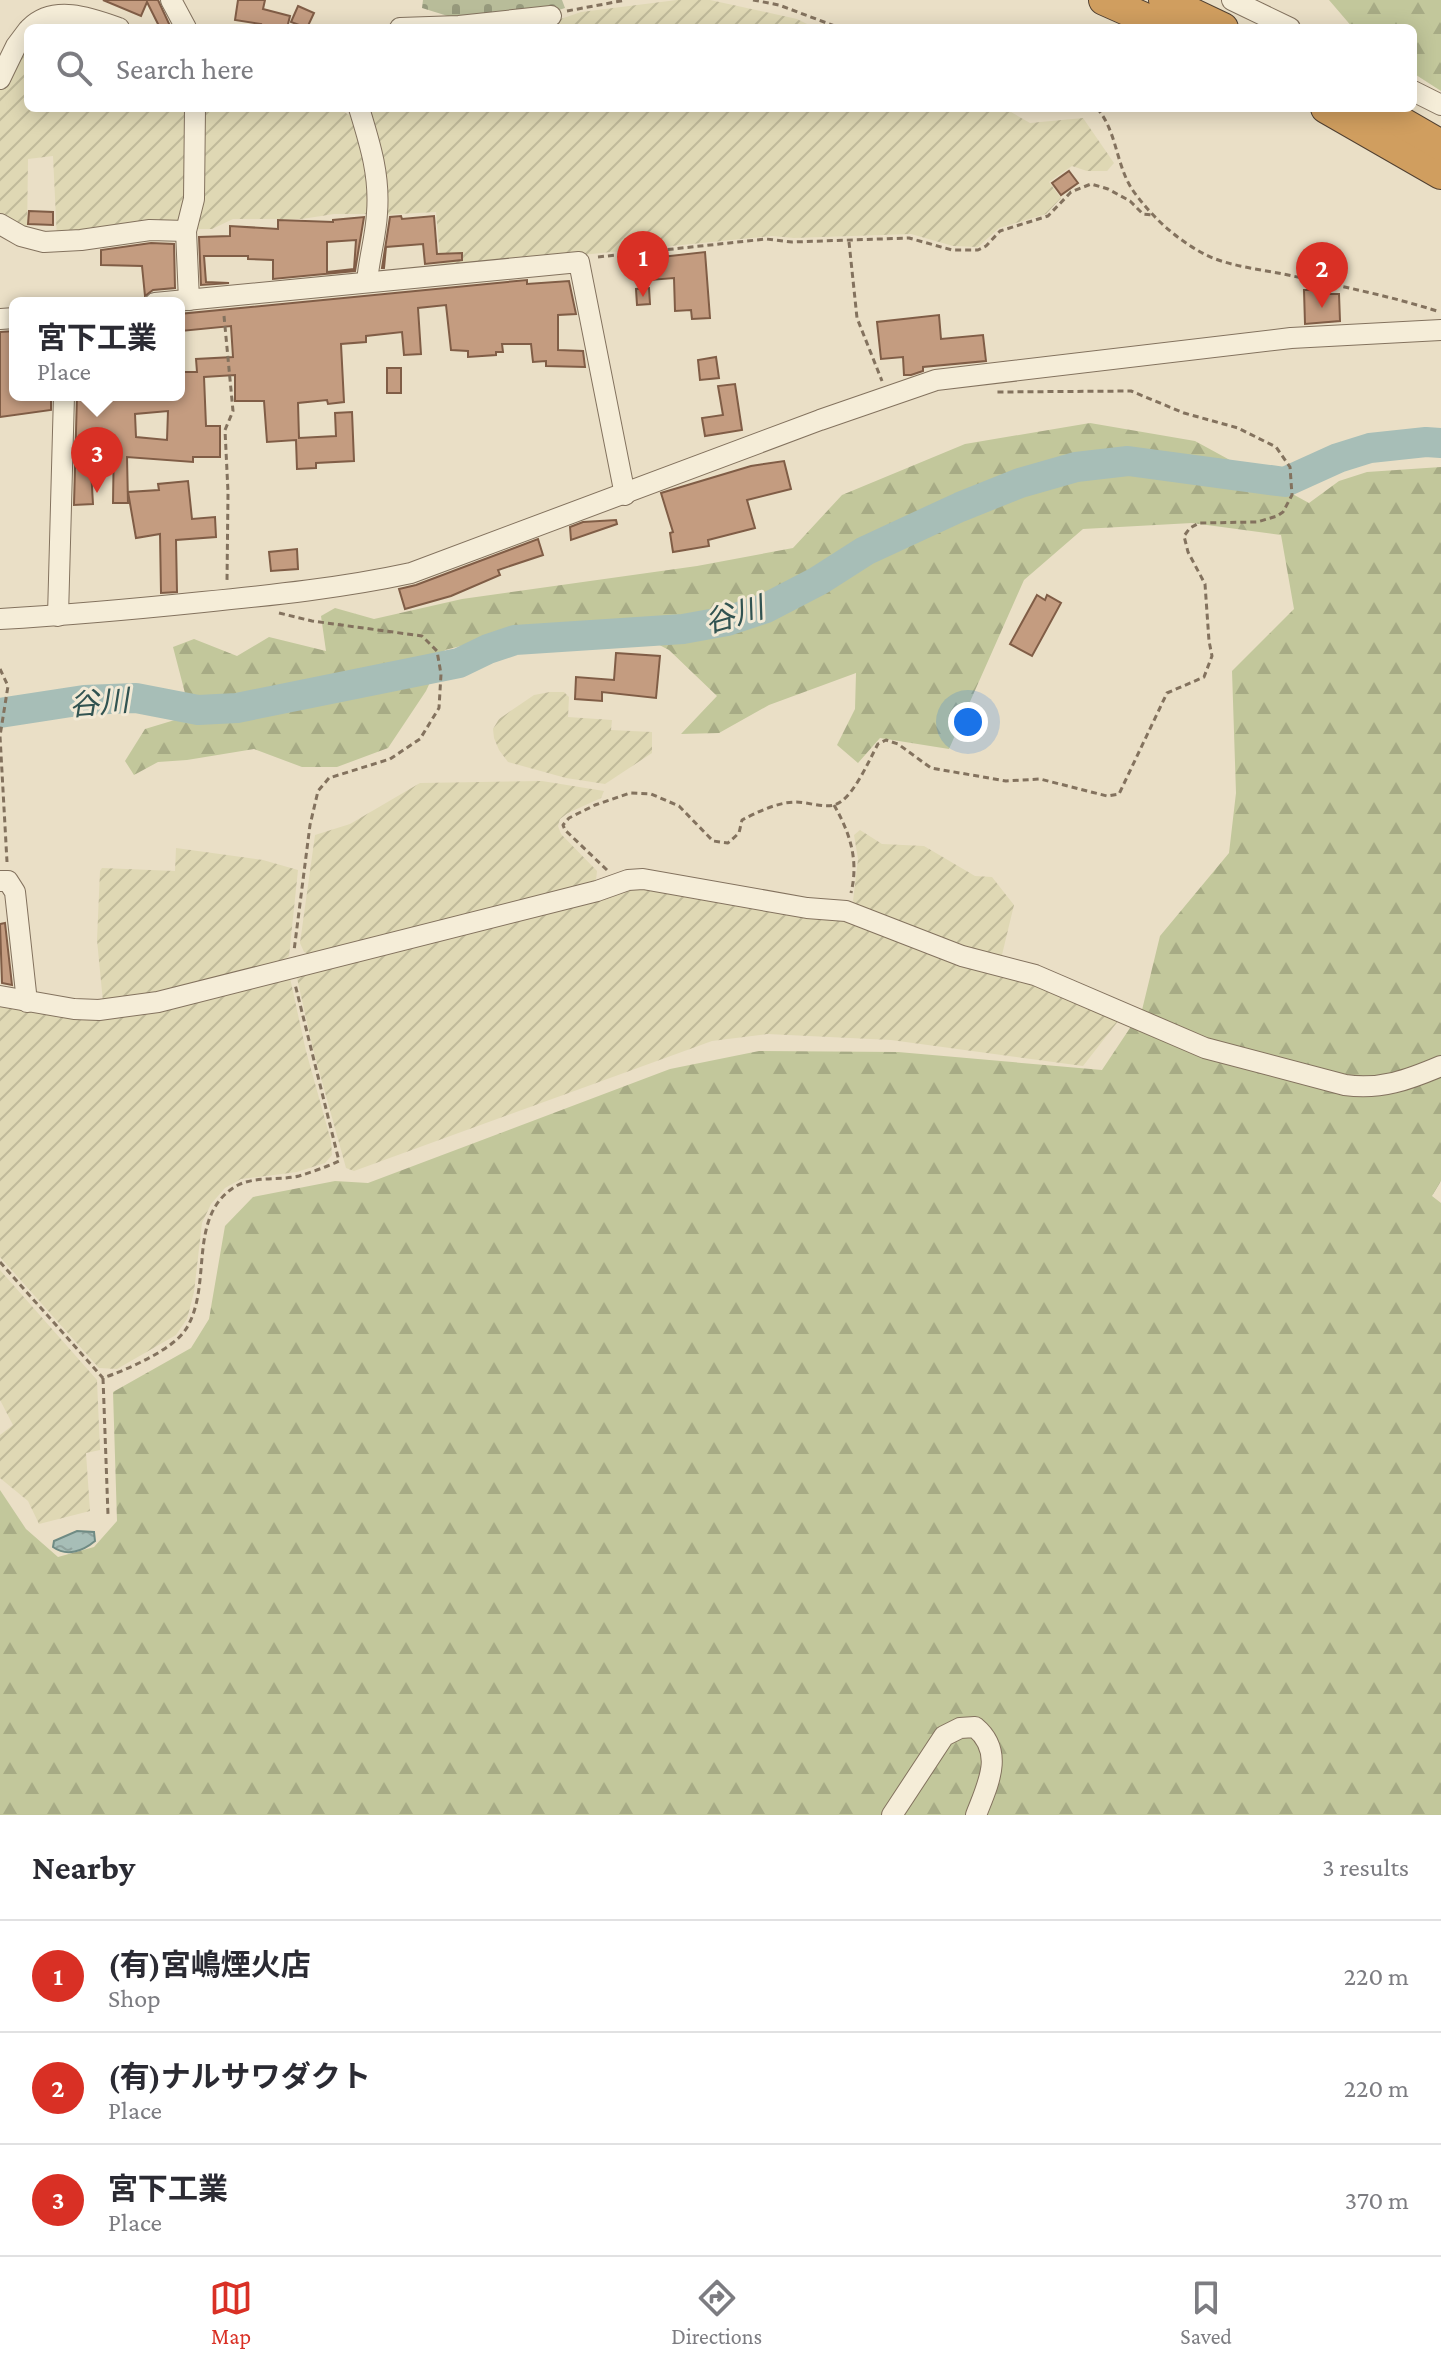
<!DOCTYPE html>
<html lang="en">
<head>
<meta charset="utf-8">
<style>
  :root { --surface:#fff; --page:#f2f2f3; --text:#2b2b33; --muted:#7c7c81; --line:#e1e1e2; --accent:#d93025 }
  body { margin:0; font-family:"Crimson Pro","Noto Sans JP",serif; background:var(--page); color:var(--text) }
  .you { position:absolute; left:968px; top:722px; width:28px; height:28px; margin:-20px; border:6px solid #fff; border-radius:50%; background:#1a73e8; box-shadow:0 0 0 12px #1a73e833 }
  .badge { display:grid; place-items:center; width:52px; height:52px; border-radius:50%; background:var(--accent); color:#fff; font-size:26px; font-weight:700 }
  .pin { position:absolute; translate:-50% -66px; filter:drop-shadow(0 2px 4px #0008) }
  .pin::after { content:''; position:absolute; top:42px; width:28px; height:24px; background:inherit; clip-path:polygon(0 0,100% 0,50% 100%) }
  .popup { position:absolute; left:9px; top:297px; width:176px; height:104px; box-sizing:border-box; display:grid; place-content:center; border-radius:12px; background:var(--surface); filter:drop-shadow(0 2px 6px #0005); font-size:26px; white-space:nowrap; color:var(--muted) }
  .popup b { font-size:30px; color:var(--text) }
  .popup::after { content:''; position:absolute; left:50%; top:100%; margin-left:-16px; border:16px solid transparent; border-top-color:var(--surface) }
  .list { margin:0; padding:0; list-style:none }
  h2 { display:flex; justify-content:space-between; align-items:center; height:104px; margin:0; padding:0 32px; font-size:34px }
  h2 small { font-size:26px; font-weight:400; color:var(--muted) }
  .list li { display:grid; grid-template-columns:52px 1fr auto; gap:24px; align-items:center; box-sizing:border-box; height:112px; padding:0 32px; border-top:2px solid var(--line) }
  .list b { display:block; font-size:30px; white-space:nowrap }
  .list p { margin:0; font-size:26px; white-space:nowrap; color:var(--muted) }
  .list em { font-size:26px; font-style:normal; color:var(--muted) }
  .icon { flex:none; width:44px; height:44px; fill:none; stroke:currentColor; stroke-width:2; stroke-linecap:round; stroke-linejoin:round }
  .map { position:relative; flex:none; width:1441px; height:1815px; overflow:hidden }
  .search { position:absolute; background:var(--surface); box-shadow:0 4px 20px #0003; left:24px; right:24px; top:24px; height:88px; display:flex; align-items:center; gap:20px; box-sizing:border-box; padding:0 28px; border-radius:12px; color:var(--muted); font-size:30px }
  .sheet { height:440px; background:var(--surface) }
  nav { display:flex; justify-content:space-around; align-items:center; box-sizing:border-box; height:112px; border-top:2px solid var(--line); background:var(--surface); font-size:22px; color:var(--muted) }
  nav a { display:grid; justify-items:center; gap:4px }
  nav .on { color:var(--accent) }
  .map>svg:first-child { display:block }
  .farmland { fill:url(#farmland-furrows) }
  .forest { fill:url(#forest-firs) }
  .cemetery { fill:url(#cemetery-stones) }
  .water { fill:url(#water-ripples); stroke:#6f8b84; stroke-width:2 }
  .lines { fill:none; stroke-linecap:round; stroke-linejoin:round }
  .river { stroke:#a7beb7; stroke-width:30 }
  .building { fill:#c49c80; stroke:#805d46; stroke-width:2; fill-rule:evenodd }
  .minor-casing { stroke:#83725e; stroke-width:22 }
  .highway-casing { stroke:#514031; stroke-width:32 }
  .path { stroke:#83725e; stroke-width:3; stroke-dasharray:6 4; stroke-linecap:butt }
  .minor { stroke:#f5edd8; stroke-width:20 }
  .highway { stroke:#d09e5f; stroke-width:30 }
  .labels { text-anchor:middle; stroke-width:6; stroke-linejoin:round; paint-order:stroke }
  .water-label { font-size:30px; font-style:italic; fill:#315351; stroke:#f2e9d5 }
</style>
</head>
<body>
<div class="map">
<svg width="1441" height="1815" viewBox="0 0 1441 1815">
  <defs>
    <pattern id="farmland-furrows" width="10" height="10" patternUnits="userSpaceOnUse" patternTransform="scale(2)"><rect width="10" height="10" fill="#dfd8b4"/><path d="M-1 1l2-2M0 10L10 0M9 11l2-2" fill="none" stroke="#c0ba9a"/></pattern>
    <pattern id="forest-firs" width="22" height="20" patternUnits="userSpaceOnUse" patternTransform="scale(2)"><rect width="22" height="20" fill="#c2c79b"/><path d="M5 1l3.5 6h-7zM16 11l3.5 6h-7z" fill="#a7ab85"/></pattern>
    <pattern id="cemetery-stones" width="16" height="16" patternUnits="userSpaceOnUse" patternTransform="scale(2)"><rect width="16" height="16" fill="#b8bc99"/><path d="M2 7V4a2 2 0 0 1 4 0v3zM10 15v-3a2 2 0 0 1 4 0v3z" fill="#96997c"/></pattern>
    <pattern id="water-ripples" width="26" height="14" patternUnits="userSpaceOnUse" patternTransform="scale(2)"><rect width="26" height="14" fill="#a7beb7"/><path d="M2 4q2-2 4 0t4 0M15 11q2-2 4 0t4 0" fill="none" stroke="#90a39d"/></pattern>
  </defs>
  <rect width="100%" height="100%" fill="#eadfc6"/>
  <g class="farmland">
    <polygon points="677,0 710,0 797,19 815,28 495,28 552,22 581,12"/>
    <polygon points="28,35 28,108 191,108 182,227 57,239 53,156 28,159 27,236 0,221 0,85"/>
    <polygon points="200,108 338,108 360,122 374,214 334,214 302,219 233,219 212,229 192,229"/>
    <polygon points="363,108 1004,108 1030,123 1083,118 1114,163 1107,171 1087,171 1072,166 1049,182 1061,198 1046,214 999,228 978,247 953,246 911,234 794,238 772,236 441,269 436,212 381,215"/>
    <polygon points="550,692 564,692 569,697 568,717 612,720 611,730 652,732 652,753 605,784 566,778 508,762 499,750 494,738 493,729 499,719 534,695"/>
    <polygon points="542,781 604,791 601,798 568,813 560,819 558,826 561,834 597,871 596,880 588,885 309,954 304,952 300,943 315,835 350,824 420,783"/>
    <polygon points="860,830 882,844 924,846 975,876 992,877 1014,905 1001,959 857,906 853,901 858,859 854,835"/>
    <polygon points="176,848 263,860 298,870 289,956 284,960 154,994 103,1002 97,940 100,871 102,868 175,871"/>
    <polygon points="645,887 842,918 1035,982 1119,1020 1083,1066 891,1040 767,1034 712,1041 354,1171 346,1168 313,1049 297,978 299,973 626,888"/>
    <polygon points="290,978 306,1051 331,1141 332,1155 325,1163 297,1172 241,1179 225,1188 211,1204 202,1223 194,1292 187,1319 176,1335 117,1369 99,1368 0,1257 0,1003 43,1011"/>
    <polygon points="0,1270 97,1380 100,1450 86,1453 90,1511 39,1524 28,1501 0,1478 0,1435 13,1425 0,1400"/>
  </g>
  <g class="forest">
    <polygon points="1329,0 1441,0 1441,91 1413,73 1413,28 1353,28"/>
    <polygon points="1090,423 1195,441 1309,503 1339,481 1367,472 1441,467 1441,1181 1432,1196 1441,1203 1441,1815 0,1815 0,1490 26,1529 58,1557 94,1547 117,1521 113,1392 191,1348 209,1319 225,1226 253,1197 335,1181 368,1183 670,1069 759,1051 898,1052 1102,1070 1142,1010 1160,936 1229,853 1236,793 1232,671 1294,609 1281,535 1192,523 1083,529 1024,580 949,749 880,738 858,763 837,745 855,709 856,673 769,705 719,733 681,734 717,696 669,650 615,622 540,626 445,650 426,691 388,748 337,767 302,767 254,749 187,760 158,762 134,775 125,761 145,729 178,719 186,697 173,647 194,639 237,656 269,637 326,651 321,616 335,608 374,619 462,599 697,566 793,548 842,495 965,444"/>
  </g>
  <polygon class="cemetery" points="423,0 562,0 565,8 550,13 451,17 422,8"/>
  <path class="water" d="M77 1531 94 1532 95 1541C83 1551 67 1557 53 1547L54 1541Z"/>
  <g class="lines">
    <polyline class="river" points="0,713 84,700 136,698 198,710 237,708 459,663 488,649 515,640 683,629 727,621 766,608 818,581 865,551 960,507 1020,483 1076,467 1128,461 1285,482 1338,458 1370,448 1426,442 1441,443"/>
  </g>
  <g class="building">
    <polygon points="103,0 158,0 171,28 160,28 147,2 141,16"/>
    <polygon points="238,0 265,0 263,9 290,16 287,28 260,28 261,24 235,20"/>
    <polygon points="298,6 314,13 307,28 291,22"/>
    <polygon points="1069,171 1078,183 1061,195 1052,183"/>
    <polygon points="29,211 53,212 53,225 28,224"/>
    <polygon points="401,216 402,219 434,216 437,254 462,253 462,260 425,264 423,244 386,247 384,268 382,268 390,217"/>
    <path d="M364 217 355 271 273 279V260L248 259V256H204L206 282 229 283 201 285 199 237 230 236V226L278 229V220L333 222V220ZM356 240 354 269 327 272V242Z"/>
    <polygon points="151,243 174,244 175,288 153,290 145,296 142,266 101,265 101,250"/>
    <polygon points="705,252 710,318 692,319 691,310 675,311 674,278 637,281 635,260"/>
    <path d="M527 280V284L569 281 576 314 558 315V350L583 351 585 367 546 366V361L533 362 531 344H502L503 352H496V355L468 357V351L451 350 446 305 418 308 421 354 404 355 402 332 366 336V342L341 344 344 402 328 404 327 400 298 403 299 438 336 436 335 413 352 412 354 461 316 463V468L297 469 296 440 267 442 264 401H235V375L204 377 206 426H220V457H193V462L127 457 128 503H113L114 435 89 436 93 504 74 505 77 395H179V372H197L196 359 233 357 231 326 181 331 179 314ZM168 411 167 440 136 437 135 414Z"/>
    <polygon points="649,288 650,304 637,305 636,289"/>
    <polygon points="1304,290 1327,290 1327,294 1339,294 1340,321 1305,324"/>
    <polygon points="939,315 941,339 983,335 986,361 923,367 923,371 911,375 904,375 903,357 881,359 877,322"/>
    <polygon points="15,331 15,395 51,395 51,410 0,417 0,332"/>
    <polygon points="716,357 719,378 700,380 698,360"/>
    <rect x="387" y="368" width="14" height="25"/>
    <polygon points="735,384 742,430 705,436 702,418 723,415 718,386"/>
    <polygon points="784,461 791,489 747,500 755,528 708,540 709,546 673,552 670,533 673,532 661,493 751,466"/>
    <polygon points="188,481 192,519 215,517 216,537 176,540 177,592 161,593 160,534 136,538 128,492 159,490 158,484"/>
    <polygon points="616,520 617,524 571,540 570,527 583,522"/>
    <polygon points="538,539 543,555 498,570 500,575 451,596 405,609 399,589 416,585"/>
    <polygon points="297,549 298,569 271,571 269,552"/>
    <polygon points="1037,595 1045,600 1047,595 1061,603 1032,656 1010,644"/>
    <polygon points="616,653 660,656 656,698 602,692 602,701 575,699 576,677 614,680"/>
    <polygon points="5,923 12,985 2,983 0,924"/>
  </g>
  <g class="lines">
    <g class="minor-casing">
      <g id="minor">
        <polyline points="171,0 186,28"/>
        <polyline points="1232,0 1290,28"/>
        <path d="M30 28C54 4 91 18 119 28"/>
        <polyline points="400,28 459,26 551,16"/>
        <polyline points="0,79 16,46 28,30"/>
        <polyline points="1413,91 1441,105"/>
        <path d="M359 108C370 144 380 175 377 213 376 236 369 258 367 282"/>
        <polyline points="0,224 21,236 44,242 81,240 150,230 186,231"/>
        <polyline points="189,300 186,231 194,199 195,108"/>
        <polyline points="155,303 579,262 625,495"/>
        <polyline points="0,319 15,318"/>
        <polyline points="58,616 64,395"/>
        <path d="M0 619C68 615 135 609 203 602 273 595 342 588 411 573L820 420 936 380 1291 338 1441 330"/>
        <polyline points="0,881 8,881 15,892 27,1002"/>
        <path d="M0 996 74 1009 99 1010 158 1002 597 891 628 880 643 879 807 908 846 911 962 956 1035 975 1205 1048 1345 1085C1381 1090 1408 1080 1441 1066"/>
        <path d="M892 1815 944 1736 960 1728 975 1727C1005 1752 988 1784 976 1815"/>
      </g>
    </g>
    <g class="highway-casing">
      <g id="highway">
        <polyline points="1104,0 1167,28"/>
        <polyline points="1164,0 1223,28"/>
        <polyline points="1326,108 1441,174"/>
        <polyline points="1377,108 1441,145"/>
      </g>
    </g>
    <g class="path">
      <polyline points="753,0 779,5 840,28"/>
      <polyline points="567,11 626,0"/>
      <path d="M1097 108C1119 134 1115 169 1137 196 1155 220 1179 241 1206 255 1229 266 1258 269 1283 274 1335 285 1387 295 1437 311"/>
      <polyline points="849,242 857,318 882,381"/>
      <polyline points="598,257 766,239 792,242 909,238 952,250 978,250 986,246 1000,231 1048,216 1071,192 1091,184 1108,189 1130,201 1143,214 1153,215"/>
      <polyline points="224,316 233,411 225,430 228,492 227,582"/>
      <polyline points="279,613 312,621 422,636 437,651 441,674 439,708 420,739 390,759 329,778 318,791 310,825 294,951"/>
      <polyline points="0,669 8,686 0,736 7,862"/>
      <path d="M834 805C850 833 859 860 851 893"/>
      <path d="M607 870 565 830 563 825 569 818 595 805 630 793 651 794 679 806 713 841 728 843 739 833 742 820C757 812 778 802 796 802 807 802 823 808 834 805 852 801 869 760 878 744L886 740 898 744 931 768 1006 781 1040 779 1107 796 1119 794 1167 693 1204 677 1212 656 1209 641 1205 584 1188 552 1184 536 1190 528 1199 523 1257 522 1277 516 1283 512 1292 495 1290 467 1276 447 1238 428 1184 413 1131 391 997 392"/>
      <path d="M0 1262 103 1378C126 1370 173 1350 186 1329 213 1286 187 1219 233 1188 252 1175 278 1181 299 1176 312 1172 326 1167 339 1161L295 984"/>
      <polyline points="103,1378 108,1515"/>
    </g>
    <use href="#minor" class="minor"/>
    <use href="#highway" class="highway"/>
  </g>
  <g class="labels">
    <g class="water-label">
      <text transform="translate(734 615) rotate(-16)" y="10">谷川</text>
      <text transform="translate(99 703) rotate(-5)" y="10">谷川</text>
    </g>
  </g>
</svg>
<div class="you"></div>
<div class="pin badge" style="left:643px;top:297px">1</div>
<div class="pin badge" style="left:1322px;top:308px">2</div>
<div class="pin badge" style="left:97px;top:493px">3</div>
<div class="popup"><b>宮下工業</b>Place</div>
<div class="search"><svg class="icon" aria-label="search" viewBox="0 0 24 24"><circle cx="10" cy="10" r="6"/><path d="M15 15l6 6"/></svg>Search here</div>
</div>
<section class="sheet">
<h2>Nearby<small>3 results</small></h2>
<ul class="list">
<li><span class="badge">1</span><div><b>(有)宮嶋煙火店</b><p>Shop</p></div><em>220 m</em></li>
<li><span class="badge">2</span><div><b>(有)ナルサワダクト</b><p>Place</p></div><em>220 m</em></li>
<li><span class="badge">3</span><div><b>宮下工業</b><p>Place</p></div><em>370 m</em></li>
</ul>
</section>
<nav>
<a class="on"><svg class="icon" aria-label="map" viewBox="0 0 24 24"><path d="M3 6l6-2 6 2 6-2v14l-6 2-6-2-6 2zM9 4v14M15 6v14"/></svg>Map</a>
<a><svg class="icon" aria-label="directions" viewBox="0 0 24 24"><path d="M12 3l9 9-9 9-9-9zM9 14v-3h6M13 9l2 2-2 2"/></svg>Directions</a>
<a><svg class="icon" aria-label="saved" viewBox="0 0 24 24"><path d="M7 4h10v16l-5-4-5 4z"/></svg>Saved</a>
</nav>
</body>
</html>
